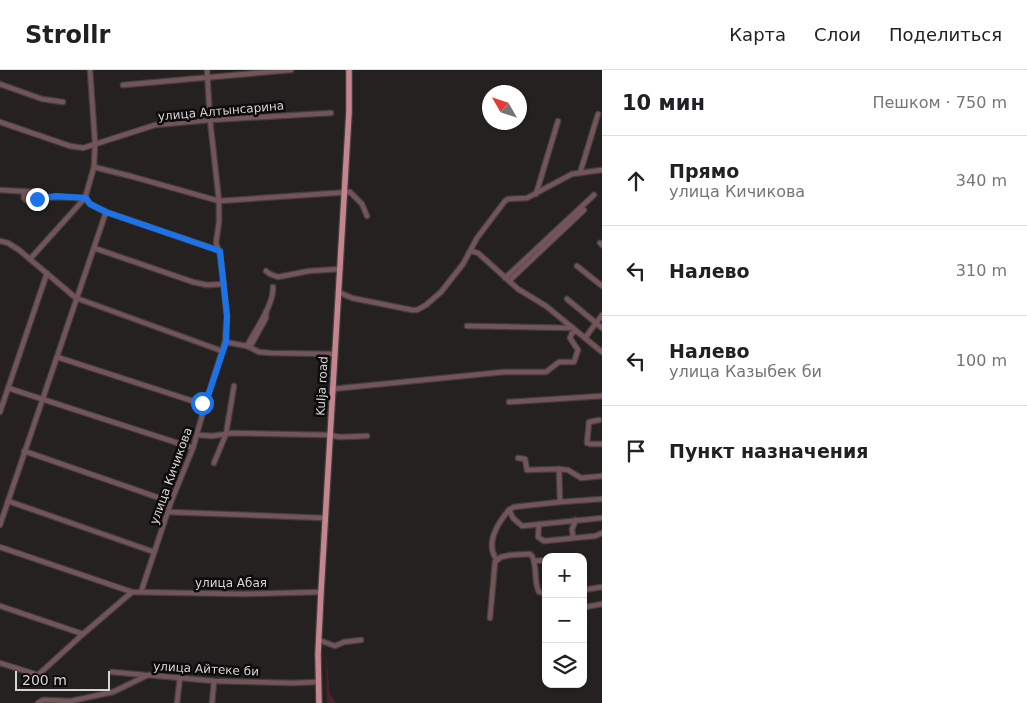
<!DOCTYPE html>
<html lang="ru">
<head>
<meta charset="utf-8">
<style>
  :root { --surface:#fff; --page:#f2f2f2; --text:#202124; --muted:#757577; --line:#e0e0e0 }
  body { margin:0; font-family:"DejaVu Sans",sans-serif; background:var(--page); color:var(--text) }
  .controls { position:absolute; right:15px; bottom:15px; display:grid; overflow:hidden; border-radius:10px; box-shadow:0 1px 4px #0004 }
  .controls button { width:45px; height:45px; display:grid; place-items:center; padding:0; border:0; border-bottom:1px solid var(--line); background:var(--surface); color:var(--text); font:25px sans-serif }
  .compass { position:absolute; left:482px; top:15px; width:45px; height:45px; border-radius:50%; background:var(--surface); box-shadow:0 1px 4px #0004; rotate:309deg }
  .scale { position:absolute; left:15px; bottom:12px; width:95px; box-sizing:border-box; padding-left:5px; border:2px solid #d7d4d4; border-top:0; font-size:14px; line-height:18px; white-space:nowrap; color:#d7d4d4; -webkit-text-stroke:4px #0d0b0b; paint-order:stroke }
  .stop { position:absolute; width:15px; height:15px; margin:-11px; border:4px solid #1a73e8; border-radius:50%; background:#fff }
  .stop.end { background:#1a73e8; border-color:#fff; box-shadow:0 1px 5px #0008 }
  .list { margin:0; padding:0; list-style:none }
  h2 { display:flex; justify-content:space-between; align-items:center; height:65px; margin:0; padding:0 20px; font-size:21px }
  h2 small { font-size:16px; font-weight:400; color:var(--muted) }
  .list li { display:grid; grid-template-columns:32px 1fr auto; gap:15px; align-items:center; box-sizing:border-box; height:90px; padding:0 20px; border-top:1px solid var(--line) }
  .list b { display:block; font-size:19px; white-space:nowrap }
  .list p { margin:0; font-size:16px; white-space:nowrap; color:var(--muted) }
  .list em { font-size:16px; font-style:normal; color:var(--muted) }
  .icon { flex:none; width:28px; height:28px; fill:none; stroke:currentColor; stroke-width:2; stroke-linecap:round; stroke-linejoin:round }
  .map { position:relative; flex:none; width:602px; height:633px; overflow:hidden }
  header { display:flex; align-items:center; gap:30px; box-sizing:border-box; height:70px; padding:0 25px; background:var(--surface); border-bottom:1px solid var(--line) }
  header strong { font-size:24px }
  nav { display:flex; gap:28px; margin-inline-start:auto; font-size:18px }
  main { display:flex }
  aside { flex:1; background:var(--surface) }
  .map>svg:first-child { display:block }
  .green { fill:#4c2129 }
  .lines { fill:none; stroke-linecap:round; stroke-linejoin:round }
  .minor-casing { stroke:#413e3e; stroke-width:7 }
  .major-casing { stroke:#413e3e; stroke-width:8 }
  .minor { stroke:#735458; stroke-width:4.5 }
  .major { stroke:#c4858f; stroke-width:5.5 }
  .route { stroke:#1a73e8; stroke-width:6 }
  .labels { text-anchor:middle; stroke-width:5; stroke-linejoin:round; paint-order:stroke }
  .street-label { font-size:12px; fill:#d7d4d4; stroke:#0d0b0b }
</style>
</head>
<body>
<header>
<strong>Strollr</strong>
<nav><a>Карта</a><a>Слои</a><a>Поделиться</a></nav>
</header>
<main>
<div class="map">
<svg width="602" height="633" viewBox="0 0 602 633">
  <rect width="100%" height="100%" fill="#252121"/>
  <polygon class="green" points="326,585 330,624 336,633 327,633"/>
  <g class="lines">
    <g class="minor-casing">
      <g id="minor">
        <polyline points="0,14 42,29 63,32"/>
        <polyline points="123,15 291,0"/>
        <polyline points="0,52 70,76 83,78 155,55 210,50 331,43"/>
        <polyline points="94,97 130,106 219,131 350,122 362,134 367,146"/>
        <polyline points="580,103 598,44"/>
        <polyline points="0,120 35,122"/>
        <polyline points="24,121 24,128 26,130 56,127 85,128"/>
        <polyline points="536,124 558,51"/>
        <polyline points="85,128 90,134 106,142 220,181"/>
        <polyline points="0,171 8,173 19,180 76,228 222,281"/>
        <polyline points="600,173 602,175"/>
        <polyline points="94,178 193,212 207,215 224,214"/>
        <polyline points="471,181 478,183 518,219 546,236 602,282"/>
        <polyline points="30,189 85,128 94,97 95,73 90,0"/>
        <polyline points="577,196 602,216"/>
        <polyline points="266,201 270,204 278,207 309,201 340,199"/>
        <polyline points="505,208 594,125"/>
        <polyline points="509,211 584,140"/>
        <polyline points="338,222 352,228 412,240 417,240 426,235 441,222 463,194 477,168 505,131 508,129 527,128 572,104 602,100"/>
        <polyline points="567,229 596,253 585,268"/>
        <polyline points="602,245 596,253 602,258"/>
        <polyline points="467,256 573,258"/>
        <polyline points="225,272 247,276 259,282 271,283 334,284"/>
        <path d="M247 276C255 260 274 235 273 217"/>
        <polyline points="250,277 266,248 266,241"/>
        <polyline points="57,287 205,335"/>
        <polyline points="8,318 193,378"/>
        <polyline points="332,319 504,302 546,302 559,292 574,292 578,280 570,268 572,263 576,261"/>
        <polyline points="509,332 602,326"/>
        <polyline points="0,342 47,203"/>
        <polyline points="599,350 589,352 587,373 590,374 602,374"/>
        <polyline points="198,365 212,366 233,363 329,365 340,367 367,366"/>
        <polyline points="24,381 171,432"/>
        <polyline points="518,388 525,389 527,400 559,399 560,432 602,429"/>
        <polyline points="214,393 226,364 234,316"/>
        <polyline points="559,399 568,400 581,408 602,406"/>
        <polyline points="8,431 154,482"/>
        <polyline points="560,432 514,437 509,440 513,448 522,456 602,448"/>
        <polyline points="168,442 325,448"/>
        <polyline points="539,454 538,467 544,471 595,466 602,463"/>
        <polyline points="0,455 106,142"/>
        <polyline points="573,467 572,459 576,450"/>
        <polyline points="0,477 132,522 242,524 321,522"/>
        <path d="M497 490C484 473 498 453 509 440"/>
        <polyline points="535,491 546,490"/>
        <polyline points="583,520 602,517"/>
        <polyline points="141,522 171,432 193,378 205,335 225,272 227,246 220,184 216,173 219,152 219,131 210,50 207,0"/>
        <polyline points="0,536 83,564"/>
        <polyline points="586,537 602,534"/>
        <path d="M490 548 495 492 501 487 511 485 530 484 532 486C538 498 533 510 539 522L546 523"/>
        <polyline points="319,570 335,576 344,572 361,570"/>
        <polyline points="0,593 38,605 83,564 132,522"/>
        <polyline points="112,602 145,605"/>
        <polyline points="38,633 43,630 71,631 113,622 148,605 214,611 292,613 318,612"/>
        <polyline points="177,633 180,607"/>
        <polyline points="212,633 214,611"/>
      </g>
    </g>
    <g class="major-casing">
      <polyline id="major" points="319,633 318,584 321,522 349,42 349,0"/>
    </g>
    <use href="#minor" class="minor"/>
    <use href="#major" class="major"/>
  </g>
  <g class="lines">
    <polyline class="route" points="37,129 56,126 86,128 90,134 106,142 220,181 227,246 226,272 205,335 202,333"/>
  </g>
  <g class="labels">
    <g class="street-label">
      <text transform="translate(221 41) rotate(-5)" y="4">улица Алтынсарина</text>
      <text transform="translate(322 316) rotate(-87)" y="4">Kulja road</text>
      <text transform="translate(171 406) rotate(-70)" y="4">улица Кичикова</text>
      <text x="231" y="517">улица Абая</text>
      <text transform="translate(206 599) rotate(3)" y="4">улица Айтеке би</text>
    </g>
  </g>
</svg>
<div class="controls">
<button>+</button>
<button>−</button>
<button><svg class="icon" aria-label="layers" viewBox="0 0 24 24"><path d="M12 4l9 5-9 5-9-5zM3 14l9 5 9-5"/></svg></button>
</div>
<svg class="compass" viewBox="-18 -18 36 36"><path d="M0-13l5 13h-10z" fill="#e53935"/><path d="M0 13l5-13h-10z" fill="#757577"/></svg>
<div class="scale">200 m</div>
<div class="stop" style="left:202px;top:333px"></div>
<div class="stop end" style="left:37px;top:129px"></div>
</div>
<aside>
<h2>10 мин<small>Пешком · 750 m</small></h2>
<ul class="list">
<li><svg class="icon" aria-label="ahead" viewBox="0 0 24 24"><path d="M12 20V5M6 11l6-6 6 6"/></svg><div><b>Прямо</b><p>улица Кичикова</p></div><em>340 m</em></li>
<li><svg class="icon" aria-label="left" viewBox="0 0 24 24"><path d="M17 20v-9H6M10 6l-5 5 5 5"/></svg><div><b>Налево</b></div><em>310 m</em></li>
<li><svg class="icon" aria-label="left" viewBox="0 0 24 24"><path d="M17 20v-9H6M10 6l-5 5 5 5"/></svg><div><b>Налево</b><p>улица Казыбек би</p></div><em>100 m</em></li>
<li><svg class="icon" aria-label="arrive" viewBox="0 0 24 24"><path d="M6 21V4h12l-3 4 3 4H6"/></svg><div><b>Пункт назначения</b></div></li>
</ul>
</aside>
</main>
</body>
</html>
